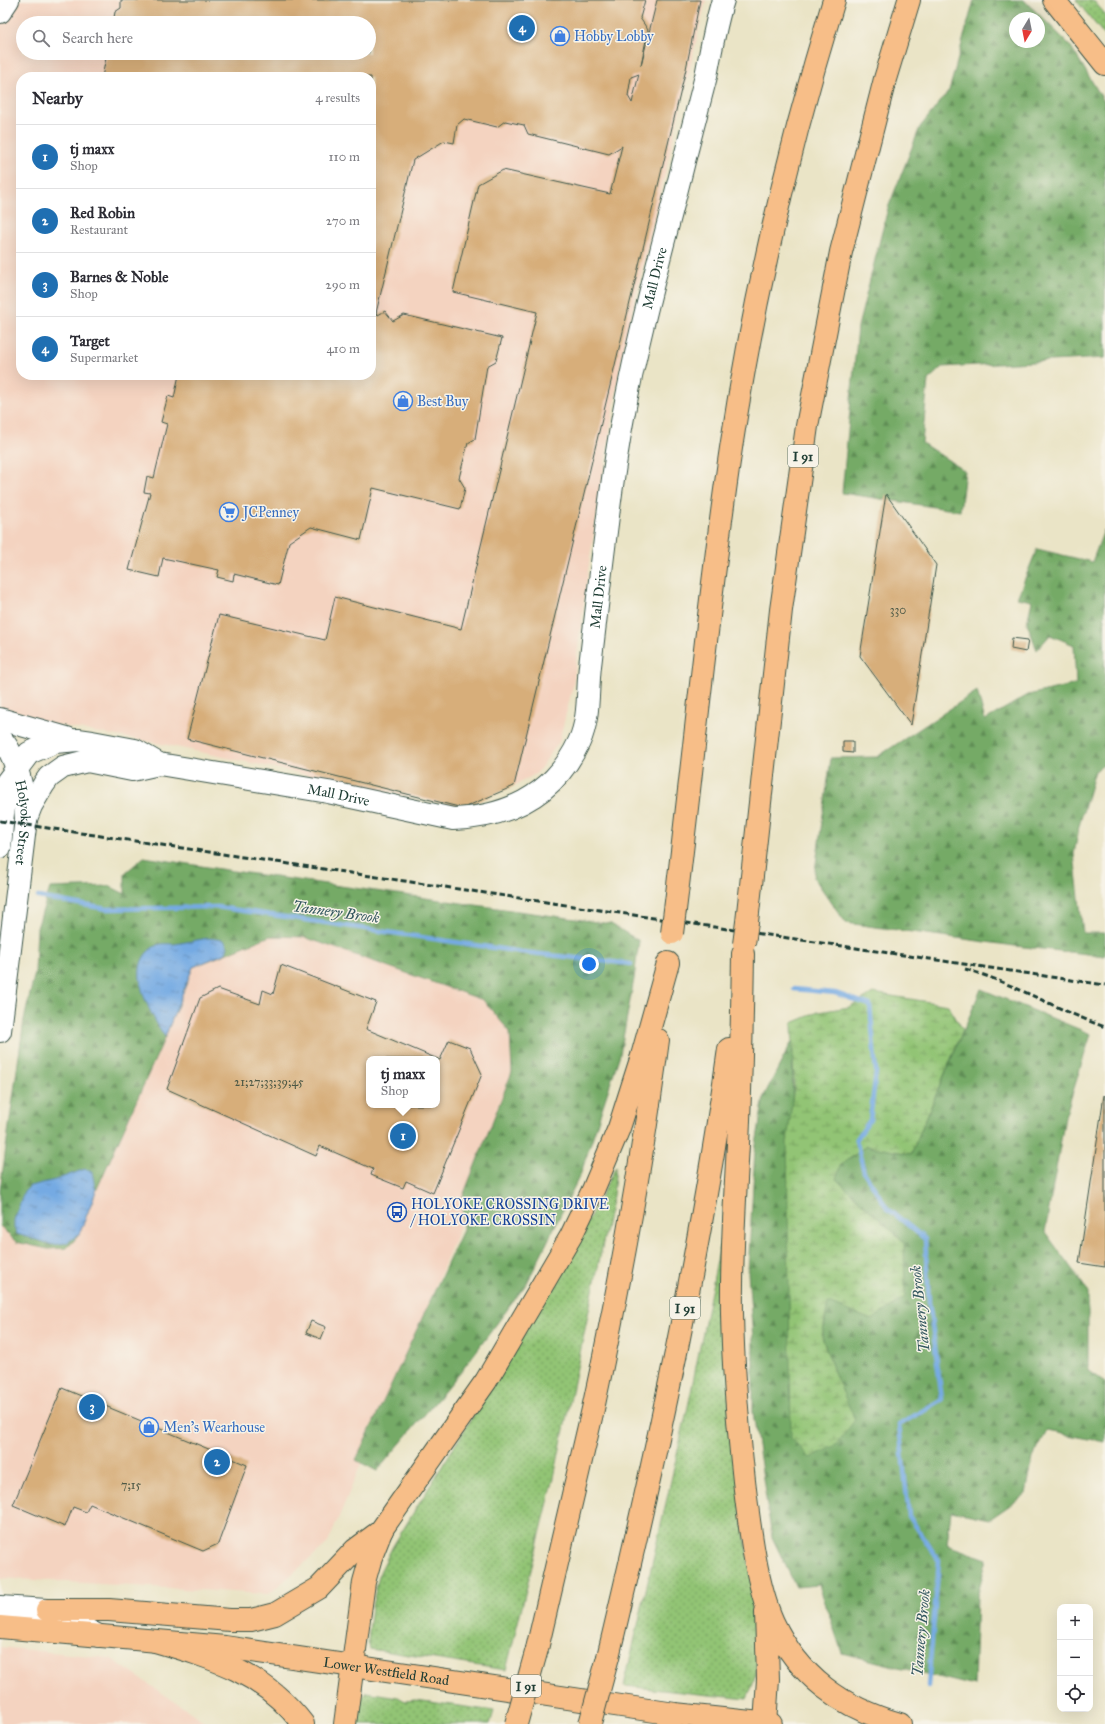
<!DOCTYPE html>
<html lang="en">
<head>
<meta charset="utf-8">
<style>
  :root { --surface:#fff; --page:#f7f7f7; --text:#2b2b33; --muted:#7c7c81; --line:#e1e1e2; --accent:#1f6fb2 }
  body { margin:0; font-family:"IM FELL Great Primer",serif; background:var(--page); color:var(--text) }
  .controls { position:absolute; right:12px; bottom:12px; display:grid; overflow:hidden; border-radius:8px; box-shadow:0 4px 16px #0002 }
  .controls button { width:36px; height:36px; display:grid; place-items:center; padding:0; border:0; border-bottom:1px solid var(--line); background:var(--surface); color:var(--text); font:20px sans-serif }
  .compass { position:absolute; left:1009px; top:12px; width:36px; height:36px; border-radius:50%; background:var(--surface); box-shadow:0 4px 16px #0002; rotate:190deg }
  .you { position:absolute; left:589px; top:964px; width:14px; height:14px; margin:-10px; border:3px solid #fff; border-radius:50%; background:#1a73e8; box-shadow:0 0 0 6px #1a73e833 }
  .badge { display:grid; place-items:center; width:26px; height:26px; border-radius:50%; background:var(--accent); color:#fff; font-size:13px; font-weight:700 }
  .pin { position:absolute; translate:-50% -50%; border:2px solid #fff; box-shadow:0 1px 4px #0006 }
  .popup { position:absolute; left:366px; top:1056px; width:74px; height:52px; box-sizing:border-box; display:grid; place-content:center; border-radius:8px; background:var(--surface); filter:drop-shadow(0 1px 3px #0005); font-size:13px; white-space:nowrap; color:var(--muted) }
  .popup b { font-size:15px; color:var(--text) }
  .popup::after { content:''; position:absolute; left:50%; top:100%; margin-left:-8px; border:8px solid transparent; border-top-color:var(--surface) }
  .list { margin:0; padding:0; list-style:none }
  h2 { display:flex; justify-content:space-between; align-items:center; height:52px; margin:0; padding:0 16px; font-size:17px }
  h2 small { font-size:13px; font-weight:400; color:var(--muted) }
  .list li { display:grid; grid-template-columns:26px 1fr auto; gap:12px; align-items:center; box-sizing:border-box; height:64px; padding:0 16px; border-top:1px solid var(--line) }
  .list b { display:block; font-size:15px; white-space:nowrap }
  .list p { margin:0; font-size:13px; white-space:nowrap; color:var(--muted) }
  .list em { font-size:13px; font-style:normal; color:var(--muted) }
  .icon { flex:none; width:22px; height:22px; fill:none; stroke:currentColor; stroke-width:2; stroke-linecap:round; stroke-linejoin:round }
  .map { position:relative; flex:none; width:1105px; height:1724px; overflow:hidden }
  .search { position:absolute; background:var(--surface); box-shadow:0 4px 16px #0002; left:16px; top:16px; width:360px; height:44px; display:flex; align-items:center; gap:10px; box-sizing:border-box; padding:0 14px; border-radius:22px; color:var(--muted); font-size:15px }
  .panel { position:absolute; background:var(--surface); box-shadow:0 4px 16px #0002; left:16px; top:72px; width:360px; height:308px; border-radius:16px }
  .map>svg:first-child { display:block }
  .built { fill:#f4d3c0; fill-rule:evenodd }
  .grass { fill:url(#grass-dots); stroke:#588054 }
  .forest { fill:url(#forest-firs); stroke:#4a744d; fill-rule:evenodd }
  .wetland { fill:url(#wetland-marsh); stroke:#588054 }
  .water { fill:url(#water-ripples); stroke:#4a748c }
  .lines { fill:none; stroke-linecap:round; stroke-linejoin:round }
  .stream { stroke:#75aae3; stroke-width:4.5 }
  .building { fill:#d7ae7a; fill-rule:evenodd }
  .minor-casing { stroke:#3d564a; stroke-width:24 }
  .major-casing { stroke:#3d564a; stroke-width:24 }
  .highway-casing { stroke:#3d564a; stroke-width:24 }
  .minor { stroke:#fff; stroke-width:22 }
  .major { stroke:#f7be88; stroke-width:22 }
  .highway { stroke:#f7be88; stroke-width:22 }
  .rail { stroke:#1f3d34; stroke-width:3; stroke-dasharray:6 3; stroke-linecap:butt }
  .highway-bridge-casing { stroke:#3d564a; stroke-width:24; stroke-linecap:butt }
  .highway-bridge { stroke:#f7be88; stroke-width:22 }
  .labels { text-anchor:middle; stroke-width:3; stroke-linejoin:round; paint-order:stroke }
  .number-label { font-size:12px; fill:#4d5946 }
  .shield { fill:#f7f3e8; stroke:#60746a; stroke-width:1 }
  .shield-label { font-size:13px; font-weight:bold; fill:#1f3d34 }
  .shop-label { font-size:14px; fill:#366cbe; stroke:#f7f3e8; text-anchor:start }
  .street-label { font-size:14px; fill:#1f3d34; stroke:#f7f3e8 }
  .transit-label { font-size:14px; fill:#164399; stroke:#f7f3e8; text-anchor:start }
  .water-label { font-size:15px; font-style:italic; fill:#345860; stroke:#f7f3e8 }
</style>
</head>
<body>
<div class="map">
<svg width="1105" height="1724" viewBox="0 0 1105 1724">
  <defs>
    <pattern id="grass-dots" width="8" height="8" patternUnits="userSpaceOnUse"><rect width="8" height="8" fill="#92c474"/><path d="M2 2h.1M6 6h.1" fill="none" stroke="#77a060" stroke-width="1.8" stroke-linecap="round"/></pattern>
    <pattern id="forest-firs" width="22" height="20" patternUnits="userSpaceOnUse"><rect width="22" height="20" fill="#75aa66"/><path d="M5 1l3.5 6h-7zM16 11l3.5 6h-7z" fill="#5f8c55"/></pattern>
    <pattern id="wetland-marsh" width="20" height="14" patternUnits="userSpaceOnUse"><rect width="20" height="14" fill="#92c474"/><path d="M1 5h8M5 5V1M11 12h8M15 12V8" fill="none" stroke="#77a060"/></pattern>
    <pattern id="water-ripples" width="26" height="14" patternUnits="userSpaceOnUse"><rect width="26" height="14" fill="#75aae3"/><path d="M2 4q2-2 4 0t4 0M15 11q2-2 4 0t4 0" fill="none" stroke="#5f8cb9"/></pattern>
  </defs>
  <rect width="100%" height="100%" fill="#f7f3e8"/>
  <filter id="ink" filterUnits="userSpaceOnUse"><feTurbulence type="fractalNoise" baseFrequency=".025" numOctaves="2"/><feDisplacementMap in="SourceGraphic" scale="8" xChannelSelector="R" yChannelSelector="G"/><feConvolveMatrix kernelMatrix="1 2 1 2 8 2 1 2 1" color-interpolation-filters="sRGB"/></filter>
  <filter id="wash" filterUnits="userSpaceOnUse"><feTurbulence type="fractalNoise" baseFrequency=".012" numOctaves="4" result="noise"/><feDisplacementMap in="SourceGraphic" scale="16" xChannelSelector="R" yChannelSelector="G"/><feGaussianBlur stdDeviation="0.9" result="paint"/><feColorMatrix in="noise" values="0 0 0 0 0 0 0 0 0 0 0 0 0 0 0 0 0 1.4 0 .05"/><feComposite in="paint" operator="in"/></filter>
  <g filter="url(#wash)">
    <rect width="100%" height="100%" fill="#eae4c6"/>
    <g class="built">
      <path d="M0 0H706L622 355 588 571 573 686 559 742 537 773 514 786 463 808 162 744 0 715ZM23 23H369V53H23ZM21 77H371V375H21Z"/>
      <path d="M295 924 546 1021 328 1543 269 1594 0 1578V1225L61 1235 180 954ZM369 1059H437V1105H369Z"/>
      <polygon points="0,1647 110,1658 208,1724 0,1724"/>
    </g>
    <g class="grass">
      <polygon points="1076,0 1093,0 1105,14 1105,36"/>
      <polygon points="616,1166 613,1195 553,1482 506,1670 370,1649 368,1642 372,1606 380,1572 393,1546 470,1421 590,1217"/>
      <path d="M725 1221C731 1318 734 1417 742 1514 747 1574 773 1644 747 1699L624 1686 689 1402Z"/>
      <polygon points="366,1692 398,1697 405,1701 416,1700 494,1711 490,1724 352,1724 358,1703"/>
    </g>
    <g class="forest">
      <path d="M974 0H1024L1070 45 1105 103V358L942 367 928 380 922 443 965 471 960 511 842 493 858 327 888 208 920 127 949 91ZM1015 18H1039V42H1015Z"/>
      <polygon points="1104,530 1105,764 1095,771 1079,826 1074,854 1083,933 1105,933 1105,956 1015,946 846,923 814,878 831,758 877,757 977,691 985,720 1028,695 1076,684 1074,645 1050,635 1037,650 1027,623 1032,601 1017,598 1037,549 1092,562"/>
      <polygon points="144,857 233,871 611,924 639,941 634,979 620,1054 581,1173 527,1283 463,1369 377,1471 356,1460 463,1230 463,1196 512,1072 510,1032 483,1000 304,937 270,936 193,967 165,1037 96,1191 79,1235 67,1248 48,1249 16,1242 0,1226 0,1190 24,1020 35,972 37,928 50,888 109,886 125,894 125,873"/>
      <polygon points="981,989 1091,1034 1065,1117 1045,1232 1088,1291 1088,1370 1105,1382 1105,1442 1047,1431 1033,1457 1026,1494 990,1519 951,1511 947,1545 987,1559 977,1596 974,1686 842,1653 819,1585 796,1587 772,1537 767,1505 753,1412 753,1340 748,1272 755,1151 764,1096 793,1039 790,1315 834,1372 822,1337 828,1302 872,1320 904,1242 836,1179 840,1166 866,1146 911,1154"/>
    </g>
    <polygon class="wetland" points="873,993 948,1005 963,1030 911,1154 866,1146 840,1166 836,1179 904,1242 905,1297 872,1320 828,1303 822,1337 834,1372 855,1420 836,1445 810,1458 791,1438 787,1142 794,1085 792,1023 818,1012 849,1007"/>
    <g class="water">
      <path d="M208 938 224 940 228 947 226 953 193 967 165 1037C150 1013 121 964 157 945 161 943 170 944 175 944 186 942 197 940 208 938Z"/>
      <polygon points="85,1169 92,1172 96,1191 79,1235 66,1243 53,1245 17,1234 14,1227 14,1220 24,1192 30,1186 55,1180"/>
    </g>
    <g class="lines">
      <g class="stream">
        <polyline points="38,897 107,909 217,907 522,952 631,964"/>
        <polyline points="794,989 835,993 870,1005 876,1072 870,1120 856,1140 864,1172 887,1208 925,1239 929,1302 942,1399 899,1425 909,1516 939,1561 928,1686"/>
      </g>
    </g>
    <g id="blocks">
      <g class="building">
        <path d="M121 0H645L640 18 648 30 641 65 657 0H700L686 69 514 786 463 808 187 739 219 615 325 640 335 597 461 629 537 312 453 292 478 184 503 170 610 194 622 146 609 154 528 134 524 125 505 121 497 127 464 119 457 125 454 143 444 141 413 160 376 313 378 315 385 311 393 321 404 315 502 338 496 361 487 366 475 439 468 443 459 478 465 488 460 509 373 488 361 540 311 527 289 542 278 585 234 574 233 581 217 577 219 570 163 558 159 577 129 570 150 493 144 492 147 476 154 478 167 424 161 422 168 396 174 398 179 375H371V77H102L107 53H369V23H113L115 12 121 8ZM639 74 632 103 628 96 631 77Z"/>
        <polygon points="886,494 936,565 911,725 860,656"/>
        <polygon points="1012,638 1028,640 1026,652 1011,649"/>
        <polygon points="843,741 853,741 853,753 843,752"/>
        <path d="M281 965 376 1002 366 1029 440 1060 449 1040 470 1048 482 1074 433 1193 406 1181 403 1188 371 1175 373 1169 320 1146 316 1156 167 1089 200 998 218 989 260 1004 263 990 273 994ZM369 1059H437V1105H369Z"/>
        <polygon points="1104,1095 1105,1095 1105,1267 1079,1263"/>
        <polygon points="311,1321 326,1327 321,1339 306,1333"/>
        <polygon points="62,1388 247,1465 218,1544 203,1551 90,1504 86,1512 73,1507 65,1527 13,1505"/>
      </g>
    </g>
  </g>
  <g filter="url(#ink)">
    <use href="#blocks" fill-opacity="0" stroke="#3d564a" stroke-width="1"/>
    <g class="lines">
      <g class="minor-casing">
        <g id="minor">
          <polyline points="0,12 8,0"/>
          <polyline points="0,719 67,738"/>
          <path id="s1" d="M0 738C17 754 25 797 26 819L0 1031"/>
          <path id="s2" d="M0 791 29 753 55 742 78 740 92 742 135 750 159 764 328 792 453 819C509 817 554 795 579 742 590 718 587 692 590 666 598 599 605 532 615 465 630 362 659 262 684 161 691 133 699 104 706 76 711 51 715 25 723 0"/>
          <polyline points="0,793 4,802 0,847"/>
          <polyline points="26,819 31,806 44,784 49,777 63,767 87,761 132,770 159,764"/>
          <polyline points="0,1607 47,1610 99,1636"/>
        </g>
      </g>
      <g class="major-casing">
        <g id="major">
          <polyline points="1054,0 1105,64"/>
          <path id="s3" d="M0 1627 225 1647 675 1714 771 1724"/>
        </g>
      </g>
      <g class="highway-casing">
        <g id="highway">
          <path d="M675 910C694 756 708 602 731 448 754 297 789 147 834 0"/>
          <polyline points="747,922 781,610 807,426 841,252 885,79 909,0"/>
          <path d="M743 954C742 1018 741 1081 738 1144 735 1200 731 1257 732 1313 733 1369 738 1426 744 1481 749 1522 756 1585 773 1622 799 1677 842 1708 900 1724"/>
          <polyline points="47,1610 109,1610 230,1620 251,1620 275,1614 319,1588 355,1550 382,1530"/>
          <path d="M155 1641C214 1658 264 1673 303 1724"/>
          <path d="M537 1649C555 1569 575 1489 593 1409 619 1288 642 1162 658 1040"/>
          <path d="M608 1657C656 1456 700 1254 729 1049"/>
          <polyline points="345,1724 364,1582 371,1557 382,1529 486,1381 571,1236 593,1190 619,1128 642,1056 668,963"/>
          <polyline points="765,1724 768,1679 766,1612"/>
        </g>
      </g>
      <use href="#minor" class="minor"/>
      <use href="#major" class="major"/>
      <use href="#highway" class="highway"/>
      <g class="rail">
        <polyline points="0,821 1105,985"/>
        <path d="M965 969C1014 983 1057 1010 1105 1027"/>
      </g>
      <g class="highway-bridge-casing">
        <g id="highway-bridge">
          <polyline points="672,933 675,910"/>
          <polyline points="744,944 747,922"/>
          <polyline points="516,1724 537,1649"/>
          <polyline points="590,1724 608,1657"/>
        </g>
      </g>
      <use href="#highway-bridge" class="highway-bridge"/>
    </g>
  </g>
  <defs>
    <g id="shop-ring" transform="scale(1)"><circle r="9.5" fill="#f7f3e8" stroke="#3f7fe0" stroke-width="1.5"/><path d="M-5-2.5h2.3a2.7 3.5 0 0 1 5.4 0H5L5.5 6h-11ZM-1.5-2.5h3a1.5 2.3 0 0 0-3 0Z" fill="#3f7fe0"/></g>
    <g id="supermarket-ring" transform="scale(1)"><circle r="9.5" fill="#f7f3e8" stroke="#3f7fe0" stroke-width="1.5"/><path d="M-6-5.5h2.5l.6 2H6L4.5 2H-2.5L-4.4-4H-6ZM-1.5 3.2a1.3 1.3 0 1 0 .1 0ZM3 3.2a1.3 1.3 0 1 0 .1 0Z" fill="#3f7fe0"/></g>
    <g id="bus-ring" transform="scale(1)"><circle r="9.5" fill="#f7f3e8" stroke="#1a4fb4" stroke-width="1.5"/><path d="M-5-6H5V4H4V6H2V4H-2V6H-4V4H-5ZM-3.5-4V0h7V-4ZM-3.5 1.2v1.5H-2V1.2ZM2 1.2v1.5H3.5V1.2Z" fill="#1a4fb4"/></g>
  </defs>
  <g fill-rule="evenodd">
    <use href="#shop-ring" x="560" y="36"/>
    <use href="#shop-ring" x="403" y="401"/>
    <use href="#supermarket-ring" x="229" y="512"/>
    <use href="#bus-ring" x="397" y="1212"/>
    <use href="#shop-ring" x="149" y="1427"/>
  </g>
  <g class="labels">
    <g class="number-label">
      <text x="898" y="614">330</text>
      <text x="269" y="1086">21;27;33;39;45</text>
      <text x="131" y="1489">7;15</text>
    </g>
    <g class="shield">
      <rect x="788" y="445" width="30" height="22" rx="3"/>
      <rect x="670" y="1297" width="30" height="22" rx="3"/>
      <rect x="511" y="1675" width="30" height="22" rx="3"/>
    </g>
    <g class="shield-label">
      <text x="803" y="461">I 91</text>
      <text x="685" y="1313">I 91</text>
      <text x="526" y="1691">I 91</text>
    </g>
    <g class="shop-label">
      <text x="574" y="41">Hobby Lobby</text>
      <text x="417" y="406">Best Buy</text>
      <text x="243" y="517">JCPenney</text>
      <text x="163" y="1432">Men's Wearhouse</text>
    </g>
    <g class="street-label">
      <text dy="5" stroke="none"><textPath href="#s2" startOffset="1111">Mall Drive</textPath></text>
      <text dy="5" stroke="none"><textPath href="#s2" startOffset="787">Mall Drive</textPath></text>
      <text dy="5" stroke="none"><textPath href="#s2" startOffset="367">Mall Drive</textPath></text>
      <text dy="5" stroke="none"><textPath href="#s1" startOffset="90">Holyoke Street</textPath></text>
      <text dy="5" stroke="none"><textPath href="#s3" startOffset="389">Lower Westfield Road</textPath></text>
    </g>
    <g class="transit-label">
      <text x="411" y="1209">HOLYOKE CROSSING DRIVE<tspan x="411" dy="16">/ HOLYOKE CROSSIN</tspan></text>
    </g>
    <g class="water-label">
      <text transform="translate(336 912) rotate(8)" y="5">Tannery Brook</text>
      <text transform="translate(920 1309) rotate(-96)" y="5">Tannery Brook</text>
      <text transform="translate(921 1633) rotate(-85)" y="5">Tannery Brook</text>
    </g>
  </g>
</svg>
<div class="controls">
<button>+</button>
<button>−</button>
<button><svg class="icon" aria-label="locate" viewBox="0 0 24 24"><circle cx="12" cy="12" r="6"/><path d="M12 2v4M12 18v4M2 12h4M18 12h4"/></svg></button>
</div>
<svg class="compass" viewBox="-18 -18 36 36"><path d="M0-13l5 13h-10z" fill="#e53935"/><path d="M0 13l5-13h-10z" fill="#7c7c81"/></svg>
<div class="you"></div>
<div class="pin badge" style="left:403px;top:1136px">1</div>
<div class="popup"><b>tj maxx</b>Shop</div>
<div class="pin badge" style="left:217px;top:1462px">2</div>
<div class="pin badge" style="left:92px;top:1407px">3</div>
<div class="pin badge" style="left:522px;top:28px">4</div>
<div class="search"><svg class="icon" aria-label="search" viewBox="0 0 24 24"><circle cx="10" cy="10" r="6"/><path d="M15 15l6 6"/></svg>Search here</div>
<section class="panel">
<h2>Nearby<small>4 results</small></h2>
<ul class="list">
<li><span class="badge">1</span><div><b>tj maxx</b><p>Shop</p></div><em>110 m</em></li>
<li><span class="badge">2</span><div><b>Red Robin</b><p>Restaurant</p></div><em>270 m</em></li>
<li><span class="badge">3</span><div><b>Barnes &amp; Noble</b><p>Shop</p></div><em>290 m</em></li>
<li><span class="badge">4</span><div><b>Target</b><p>Supermarket</p></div><em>410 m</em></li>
</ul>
</section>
</div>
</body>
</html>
